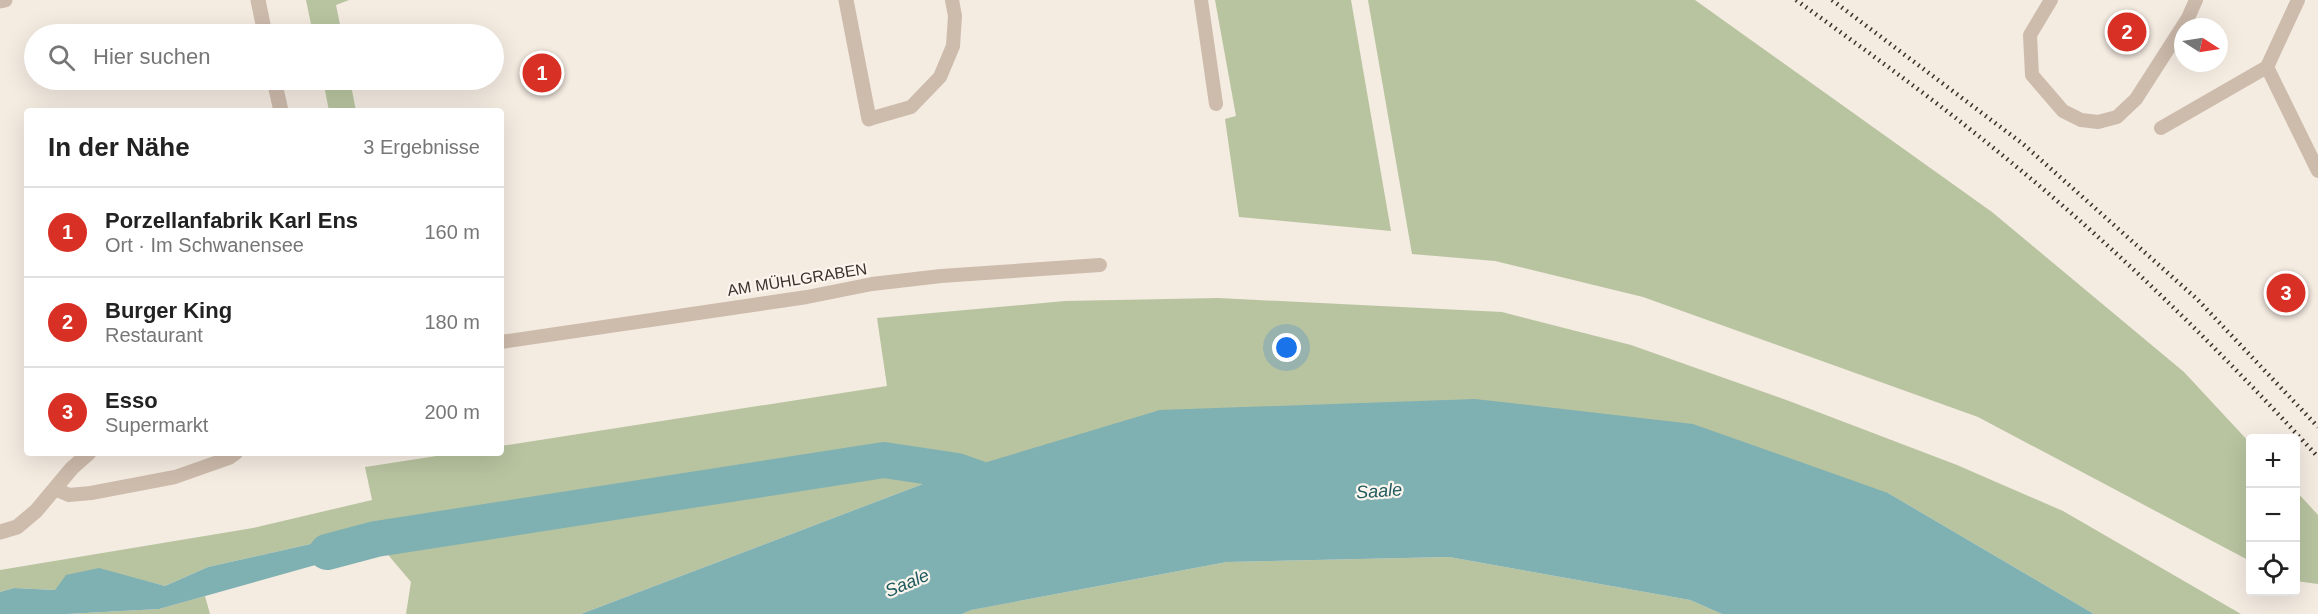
<!DOCTYPE html>
<html lang="de">
<head>
<meta charset="utf-8">
<style>
  :root { --surface:#fff; --page:#f2f2f2; --text:#222; --muted:#767676; --line:#e0e0e0; --accent:#d93025 }
  body { margin:0; font-family:Arial,sans-serif; background:var(--page); color:var(--text) }
  .controls { position:absolute; right:18px; bottom:18px; display:grid; overflow:hidden; border-radius:6px; box-shadow:0 6px 24px #0002 }
  .controls button { width:54px; height:54px; display:grid; place-items:center; padding:0; border:0; border-bottom:2px solid var(--line); background:var(--surface); color:var(--text); font:30px sans-serif }
  .compass { position:absolute; left:2174px; top:18px; width:54px; height:54px; border-radius:50%; background:var(--surface); box-shadow:0 6px 24px #0002; rotate:102deg }
  .you { position:absolute; left:1287px; top:348px; width:21px; height:21px; margin:-15px; border:4px solid #fff; border-radius:50%; background:#1a73e8; box-shadow:0 0 0 9px #1a73e833 }
  .badge { display:grid; place-items:center; width:39px; height:39px; border-radius:50%; background:var(--accent); color:#fff; font-size:20px; font-weight:700 }
  .pin { position:absolute; translate:-50% -50%; border:3px solid #fff; box-shadow:0 2px 6px #0006 }
  .list { margin:0; padding:0; list-style:none }
  h2 { display:flex; justify-content:space-between; align-items:center; height:78px; margin:0; padding:0 24px; font-size:26px }
  h2 small { font-size:20px; font-weight:400; color:var(--muted) }
  .list li { display:grid; grid-template-columns:39px 1fr auto; gap:18px; align-items:center; box-sizing:border-box; height:90px; padding:0 24px; border-top:2px solid var(--line) }
  .list b { display:block; font-size:22px; white-space:nowrap }
  .list p { margin:0; font-size:20px; white-space:nowrap; color:var(--muted) }
  .list em { font-size:20px; font-style:normal; color:var(--muted) }
  .icon { flex:none; width:33px; height:33px; fill:none; stroke:currentColor; stroke-width:2; stroke-linecap:round; stroke-linejoin:round }
  .map { position:relative; flex:none; width:2318px; height:614px; overflow:hidden }
  .search { position:absolute; background:var(--surface); box-shadow:0 6px 24px #0002; left:24px; top:24px; width:480px; height:66px; display:flex; align-items:center; gap:15px; box-sizing:border-box; padding:0 21px; border-radius:33px; color:var(--muted); font-size:22px }
  .panel { position:absolute; background:var(--surface); box-shadow:0 6px 24px #0002; left:24px; top:108px; width:480px; height:348px; border-radius:6px }
  .map>svg:first-child { display:block }
  .green { fill:#b8c4a0 }
  .water { fill:#7fb0b2 }
  .lines { fill:none; stroke-linecap:round; stroke-linejoin:round }
  .canal { stroke:#7fb0b2; stroke-width:36 }
  .lane { stroke:#cdbbac; stroke-width:14 }
  .street { stroke:#cdbbac; stroke-width:15 }
  .rail { stroke:#3b302b; stroke-width:4.5; stroke-dasharray:1.5 4.5; stroke-linecap:butt }
  .labels { text-anchor:middle; stroke-width:4.5; stroke-linejoin:round; paint-order:stroke }
  .street-label { font-size:16px; fill:#3b302b; stroke:#fbf5ee }
  .water-label { font-size:18px; font-style:italic; fill:#1f5a5e; stroke:#fbf5ee }
</style>
</head>
<body>
<div class="map">
<svg width="2318" height="614" viewBox="0 0 2318 614">
  <rect width="100%" height="100%" fill="#f4ebe1"/>
  <g class="green">
    <polygon points="306,0 349,0 336,5 342,34 313,34"/>
    <polygon points="1215,0 1351,0 1391,231 1239,217 1225,119 1236,116"/>
    <polygon points="1368,0 1695,0 1992,212 2184,372 2250,443 2250,561 1978,417 1643,297 1495,261 1412,254"/>
    <polygon points="323,80 350,80 356,111 329,111"/>
    <polygon points="1218,298 1502,312 1631,345 1789,401 1957,465 2063,511 2241,614 2094,614 1888,493 957,471 581,614 406,614 411,582 368,531 208,567 165,586 134,578 55,590 14,588 0,592 0,570 253,528 372,500 365,467 456,453 501,453 501,446 887,386 877,318 1065,301"/>
    <polygon points="2296,491 2318,515 2318,584 2296,581"/>
    <polygon points="1449,557 1690,600 1722,614 962,614 970,610 1227,562"/>
    <polygon points="205,596 210,614 67,614 159,609"/>
  </g>
  <g class="water">
    <polygon points="1475,399 1693,424 1888,493 2094,614 1722,614 1690,600 1449,557 1227,562 971,610 962,614 581,614 957,471 1160,410"/>
    <polygon points="368,531 376,539 369,550 159,609 67,614 0,614 0,592 14,588 55,590 66,575 99,568 165,586 208,567"/>
  </g>
  <g class="lines">
    <polyline class="canal" points="327,552 376,539 884,460 957,471 1002,487"/>
    <g class="lane">
      <polyline points="1201,0 1216,104"/>
      <polyline points="2051,0 2030,35 2032,75 2063,111 2081,120 2098,122 2117,117 2136,99 2188,18 2196,0"/>
      <polyline points="2267,67 2318,171"/>
      <polyline points="869,119 911,107 940,77 953,46 955,16 952,0"/>
      <polyline points="2161,128 2267,67 2298,0"/>
      <polyline points="501,342 807,297 872,284 941,276 1100,265"/>
      <polyline points="55,489 69,495 91,493 175,477 229,458 236,453"/>
    </g>
    <g class="street">
      <polyline points="258,0 265,34"/>
      <polyline points="846,0 869,119"/>
      <polyline points="0,1 5,0"/>
      <polyline points="274,80 281,111"/>
      <polyline points="0,532 17,527 36,511 72,468 89,453"/>
    </g>
    <g class="rail">
      <path d="M1796 0C1868 52 1939 103 2007 159 2119 250 2221 351 2318 457"/>
      <polyline points="1832,0 2023,144 2197,299 2318,427"/>
    </g>
  </g>
  <g class="labels">
    <g class="street-label">
      <text transform="translate(797 279) rotate(-9)" y="6">AM MÜHLGRABEN</text>
    </g>
    <g class="water-label">
      <text transform="translate(1379 491) rotate(-4)" y="6">Saale</text>
      <text transform="translate(907 583) rotate(-23)" y="6">Saale</text>
    </g>
  </g>
</svg>
<div class="controls">
<button>+</button>
<button>−</button>
<button><svg class="icon" aria-label="locate" viewBox="0 0 24 24"><circle cx="12" cy="12" r="6"/><path d="M12 2v4M12 18v4M2 12h4M18 12h4"/></svg></button>
</div>
<svg class="compass" viewBox="-18 -18 36 36"><path d="M0-13l5 13h-10z" fill="#e53935"/><path d="M0 13l5-13h-10z" fill="#767676"/></svg>
<div class="you"></div>
<div class="pin badge" style="left:542px;top:73px">1</div>
<div class="pin badge" style="left:2127px;top:32px">2</div>
<div class="pin badge" style="left:2286px;top:293px">3</div>
<div class="search"><svg class="icon" aria-label="search" viewBox="0 0 24 24"><circle cx="10" cy="10" r="6"/><path d="M15 15l6 6"/></svg>Hier suchen</div>
<section class="panel">
<h2>In der Nähe<small>3 Ergebnisse</small></h2>
<ul class="list">
<li><span class="badge">1</span><div><b>Porzellanfabrik Karl Ens</b><p>Ort · Im Schwanensee</p></div><em>160 m</em></li>
<li><span class="badge">2</span><div><b>Burger King</b><p>Restaurant</p></div><em>180 m</em></li>
<li><span class="badge">3</span><div><b>Esso</b><p>Supermarkt</p></div><em>200 m</em></li>
</ul>
</section>
</div>
</body>
</html>
